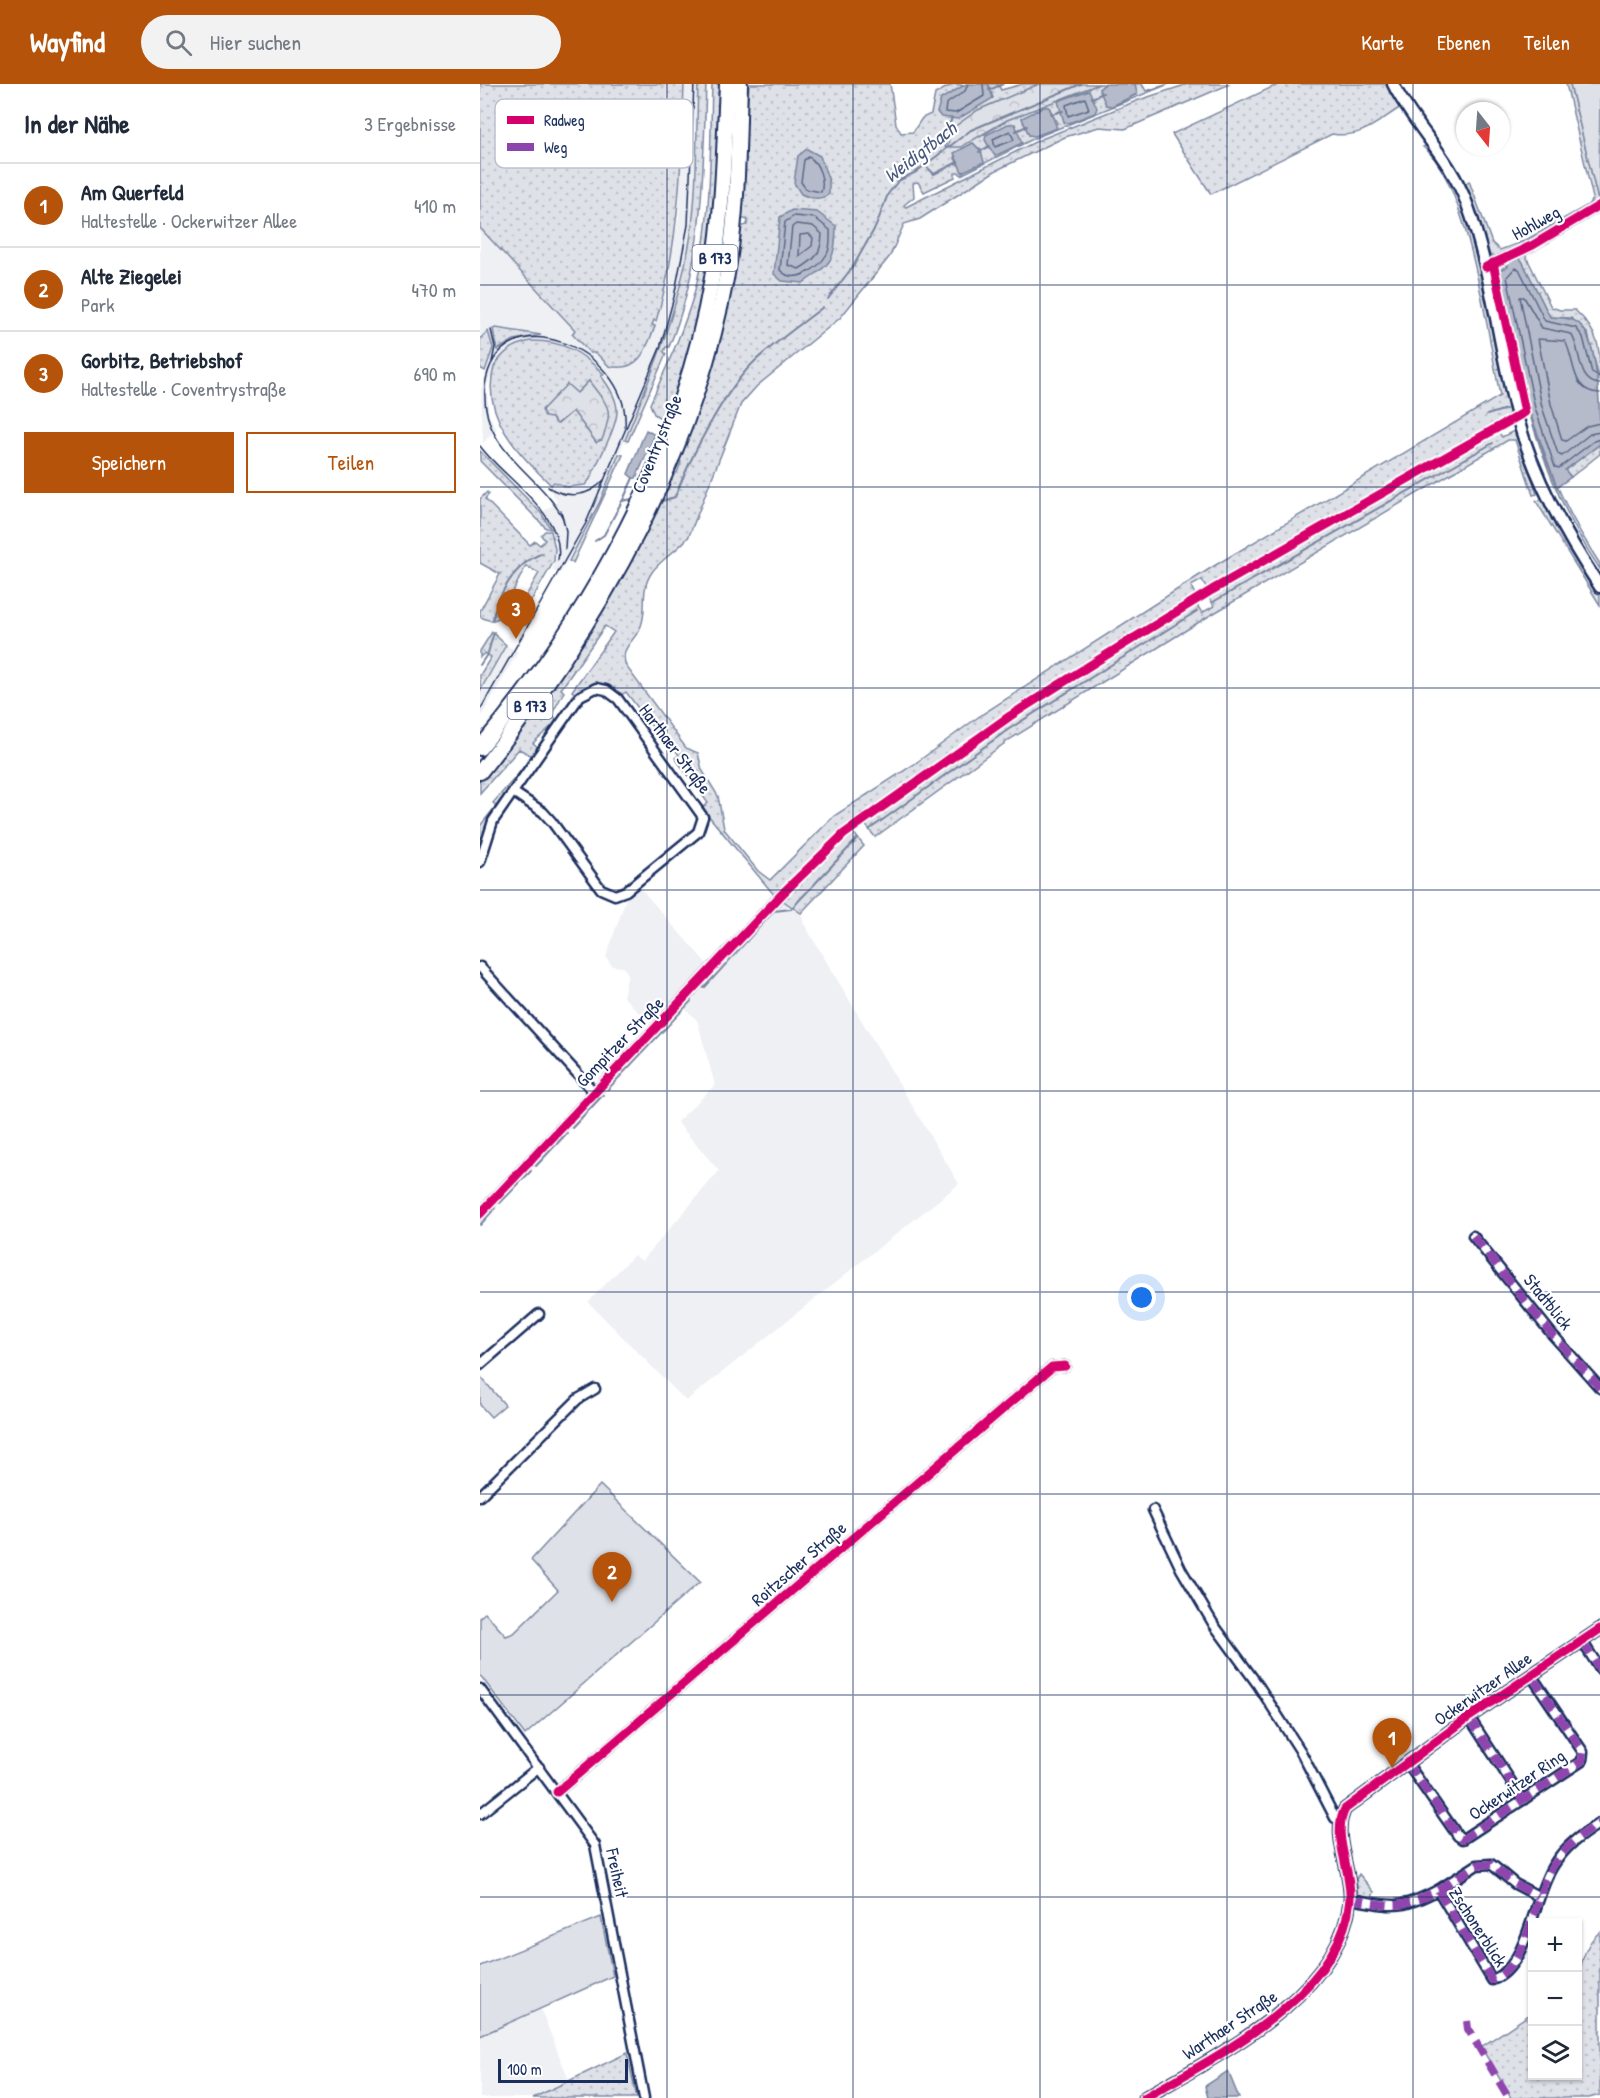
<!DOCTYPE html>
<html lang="de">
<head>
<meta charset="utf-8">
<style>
  :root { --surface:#fff; --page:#f2f2f3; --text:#1f2937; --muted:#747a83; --line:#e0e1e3; --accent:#b45309 }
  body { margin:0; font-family:"Patrick Hand",sans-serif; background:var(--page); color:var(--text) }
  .controls { position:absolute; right:18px; bottom:18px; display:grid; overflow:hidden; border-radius:0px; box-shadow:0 2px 4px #0004 }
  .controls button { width:54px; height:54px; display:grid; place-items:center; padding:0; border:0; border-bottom:2px solid var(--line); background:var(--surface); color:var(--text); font:30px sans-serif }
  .compass { position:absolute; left:976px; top:18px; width:54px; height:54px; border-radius:50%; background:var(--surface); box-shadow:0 2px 4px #0004; rotate:163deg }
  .scale { position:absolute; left:18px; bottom:15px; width:130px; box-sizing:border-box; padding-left:6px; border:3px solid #1b2f5e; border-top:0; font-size:16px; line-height:21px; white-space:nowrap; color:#1b2f5e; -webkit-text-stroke:4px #fff; paint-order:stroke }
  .you { position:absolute; left:662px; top:1214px; width:21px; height:21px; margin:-15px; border:4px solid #fff; border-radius:50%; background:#1a73e8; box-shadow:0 0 0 9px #1a73e833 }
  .badge { display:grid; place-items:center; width:39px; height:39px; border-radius:50%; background:var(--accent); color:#fff; font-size:20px; font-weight:700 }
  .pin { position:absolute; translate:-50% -50px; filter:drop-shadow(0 2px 3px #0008) }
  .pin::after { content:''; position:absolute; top:32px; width:21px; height:18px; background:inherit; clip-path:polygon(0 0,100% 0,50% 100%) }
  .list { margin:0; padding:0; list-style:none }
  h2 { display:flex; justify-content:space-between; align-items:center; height:78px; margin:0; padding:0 24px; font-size:26px }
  h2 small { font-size:20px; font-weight:400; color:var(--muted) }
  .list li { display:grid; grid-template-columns:39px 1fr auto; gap:18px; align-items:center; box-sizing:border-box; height:84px; padding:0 24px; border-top:2px solid var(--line) }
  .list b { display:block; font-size:22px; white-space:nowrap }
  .list p { margin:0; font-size:20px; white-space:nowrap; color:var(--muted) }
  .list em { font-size:20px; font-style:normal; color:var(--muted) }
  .actions { display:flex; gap:12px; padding:18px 24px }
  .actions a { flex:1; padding:14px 0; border:2px solid var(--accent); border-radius:0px; text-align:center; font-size:21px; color:var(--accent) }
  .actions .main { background:var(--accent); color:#fff }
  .icon { flex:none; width:33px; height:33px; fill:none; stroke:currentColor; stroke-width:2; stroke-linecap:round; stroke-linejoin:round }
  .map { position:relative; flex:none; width:1120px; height:2014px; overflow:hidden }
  header { display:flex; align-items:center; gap:36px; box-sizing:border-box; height:84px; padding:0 30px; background:var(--accent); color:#fff }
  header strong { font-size:28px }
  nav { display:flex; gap:33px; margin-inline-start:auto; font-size:21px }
  .search { width:420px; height:54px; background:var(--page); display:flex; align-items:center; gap:15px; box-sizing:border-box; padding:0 21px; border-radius:33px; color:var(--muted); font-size:22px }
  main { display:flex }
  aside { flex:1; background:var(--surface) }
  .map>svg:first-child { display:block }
  .built { fill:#eff0f4; fill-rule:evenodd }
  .grass { fill:url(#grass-dots); stroke:#7c88a2; stroke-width:1.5; fill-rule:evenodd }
  .forest { fill:url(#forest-crowns); stroke:#7c88a2; stroke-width:1.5 }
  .green { fill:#dee1e7; stroke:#7c88a2; stroke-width:1.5 }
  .water { fill:#b5bbca; stroke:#77839f; stroke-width:1.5 }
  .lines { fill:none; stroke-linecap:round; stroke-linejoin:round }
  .shore { stroke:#596789; stroke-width:1.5 }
  .stream { stroke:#77839f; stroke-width:2 }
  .minor-casing { stroke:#1b2f5e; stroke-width:13 }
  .tertiary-casing { stroke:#1b2f5e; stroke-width:15 }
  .trunk-casing { stroke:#1b2f5e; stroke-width:18 }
  .minor { stroke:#fff; stroke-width:8 }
  .tertiary { stroke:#fff; stroke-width:10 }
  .trunk { stroke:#fff; stroke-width:14 }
  .tram { stroke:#1b2f5e; stroke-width:1.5 }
  .quiet { stroke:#8e44ad; stroke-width:8; stroke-dasharray:15 8; stroke-linecap:butt }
  .cycleway-casing { stroke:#fff; stroke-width:13 }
  .cycleway { stroke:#d6006c; stroke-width:9 }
  .grid { fill:none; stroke:#1b2f5e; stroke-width:1.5; stroke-opacity:0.55 }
  .labels { text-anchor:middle; stroke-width:4.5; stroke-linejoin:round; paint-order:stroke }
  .shield { fill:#fff; stroke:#5f6d8e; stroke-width:1.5 }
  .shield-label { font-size:16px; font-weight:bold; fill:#1b2f5e }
  .street-label { font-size:18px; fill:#1b2f5e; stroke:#fff }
  .water-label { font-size:20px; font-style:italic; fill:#49597e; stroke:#fff }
  .key { fill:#fff; stroke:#bbc1cf; stroke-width:1.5 }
  .key-label { font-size:16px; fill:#1b2f5e }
</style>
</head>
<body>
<header>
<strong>Wayfind</strong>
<div class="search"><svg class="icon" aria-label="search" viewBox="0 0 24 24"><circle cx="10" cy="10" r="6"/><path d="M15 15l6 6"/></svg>Hier suchen</div>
<nav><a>Karte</a><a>Ebenen</a><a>Teilen</a></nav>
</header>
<main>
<aside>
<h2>In der Nähe<small>3 Ergebnisse</small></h2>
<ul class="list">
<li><span class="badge">1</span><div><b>Am Querfeld</b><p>Haltestelle · Ockerwitzer Allee</p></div><em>410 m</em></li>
<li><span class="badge">2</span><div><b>Alte Ziegelei</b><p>Park</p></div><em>470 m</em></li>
<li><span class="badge">3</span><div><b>Gorbitz, Betriebshof</b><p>Haltestelle · Coventrystraße</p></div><em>690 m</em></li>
</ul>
<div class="actions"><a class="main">Speichern</a><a>Teilen</a></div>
</aside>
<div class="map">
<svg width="1120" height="2014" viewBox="0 0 1120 2014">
  <defs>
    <pattern id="grass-dots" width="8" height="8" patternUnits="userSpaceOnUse" patternTransform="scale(1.5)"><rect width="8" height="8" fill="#dee1e7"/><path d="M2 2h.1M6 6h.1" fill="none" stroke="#bec1c9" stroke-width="1.8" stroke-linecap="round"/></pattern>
    <pattern id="forest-crowns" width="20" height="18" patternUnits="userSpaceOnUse" patternTransform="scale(1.5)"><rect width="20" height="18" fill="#dee1e7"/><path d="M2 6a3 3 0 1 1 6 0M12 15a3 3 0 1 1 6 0" fill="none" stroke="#bec1c9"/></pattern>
  </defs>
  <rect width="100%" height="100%" fill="#fff"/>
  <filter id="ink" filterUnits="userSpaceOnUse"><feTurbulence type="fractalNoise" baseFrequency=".0167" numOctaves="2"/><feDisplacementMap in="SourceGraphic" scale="12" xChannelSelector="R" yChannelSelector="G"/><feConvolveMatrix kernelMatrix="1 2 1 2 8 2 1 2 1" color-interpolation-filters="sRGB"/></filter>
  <g filter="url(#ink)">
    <g class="built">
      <path d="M204 0H218L215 115 210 154 196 220 179 272 120 417 80 490 72 486 77 473 75 457 61 429 77 418 69 404 74 398 82 402 110 395 134 338 137 328 136 320 121 292 123 290 92 263 78 259 50 257 37 260 27 266 12 288 7 302 9 332 17 345 3 359 1 306 11 270 8 247 0 255V144L96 247 93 250 122 276 170 256 175 243 172 241 174 236 177 237 184 213 199 131ZM13 245 60 252 41 254 18 266Z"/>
      <polygon points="26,561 38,568 0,635 0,607"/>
      <polygon points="160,804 228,881 174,939 164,928 161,931 143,912 148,890 143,883 132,882 126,873 146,815"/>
      <polygon points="302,816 321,829 324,840 479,1100 206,1317 108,1218 154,1171 162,1177 239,1087 197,1038 235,1001 217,936 202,922"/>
      <polygon points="60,1923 90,1999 53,2014 0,2014 0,1952"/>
    </g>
    <g class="grass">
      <path d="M0 0H204C201 81 200 159 176 237L174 236 172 241 175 242C166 266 159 289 129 282L116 269H110L92 250 95 246 0 144Z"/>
      <path d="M218 0H226C223 90 224 178 189 263H186L184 268 186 270 148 357 145 356C172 290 198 226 210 156 218 105 216 52 218 0Z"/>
      <path d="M232 0H242L235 138 217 245 188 335 185 337 174 330 170 320C186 284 203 248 214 210 232 142 230 70 232 0Z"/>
      <path d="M269 0H410L416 40 421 49 433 48 442 34 451 30 455 10 473 0 511 5 508 0H518L521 6 543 0H559L498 26 500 53 527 36 619 0H625L619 5 632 22 657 10 655 0H662L666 7 689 0 557 53 481 91 479 88 475 89V93L444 108 438 98 433 99 434 113 424 121 426 123 559 56 659 16 708 0H750L645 45 619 43 585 53 515 87 440 135 424 140 410 172 360 234 277 302 261 320 209 452C199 466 182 474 172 488 159 507 168 524 161 542 154 559 139 563 146 582L206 664 218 669 222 686 238 712 244 745 278 787 290 796 354 732 433 681 501 631 734 482 1020 312C1009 256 988 97 943 63L948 61 971 96 993 151 1031 325 1028 331 728 506 722 496 711 502 716 513 528 629 377 734 295 812 227 730 223 723 228 719 195 674 199 671 187 654 183 657 146 608 140 612 129 603 114 600 96 611 92 607 134 548 125 542 81 605 84 608 73 628 76 638 53 659 59 664 52 672 39 665 0 709V697C78 604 145 501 192 389H197L201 378 198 376 231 285 260 143 267 141 268 136 260 134ZM569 23 577 39 549 51 542 34ZM493 59 501 67 483 88 474 73Z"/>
      <path d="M799 0H909L921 23C897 38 881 55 852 50L731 110 692 50Z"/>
      <path d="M1086 0H1090L1119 120C1093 135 1039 175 1010 172L985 100 989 97 1012 159 1020 166 1044 157 1108 121 1113 114Z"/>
      <path d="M1044 168 1071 223 1080 226H1095C1120 249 1120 264 1120 298L1108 250 1091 234 1070 233 1042 177 1037 173Z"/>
      <path d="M1023 178 1028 183C1031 209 1031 236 1035 262 1048 340 1076 413 1120 480V485C1057 393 1039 294 1017 186V182Z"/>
      <polygon points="16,244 61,251 34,256 17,266 13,245"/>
      <polygon points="8,247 13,264 5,287 0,284 0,255"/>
      <path d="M50 257C83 256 101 268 124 290L121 292C128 301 137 315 137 327 137 344 117 378 110 395L105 401 87 403 74 398 71 401C40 371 0 332 14 283 23 268 33 261 50 257ZM109 297 116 358 93 327 78 340 72 334Z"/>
      <polygon points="1033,340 1036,344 1057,410 1053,411 1035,356 1028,356 724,535 532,654 395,753 384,739 533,635 717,521 722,529 734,522 729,513 993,360 995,362 999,360 998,357 1017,346 1022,353 1034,347"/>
      <polygon points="1120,360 1120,370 1091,393 1085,386"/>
      <polygon points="0,367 61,429 71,445 66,444 0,377"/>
      <polygon points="139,370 143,371 93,479 89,477 120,417"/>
      <polygon points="7,408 9,410 5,415 50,461 55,457 60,461 65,456 61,451 65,447 71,447 75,465 74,477 36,543 30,540 59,489 46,482 19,534 11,537 0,533 0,527 20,490 0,479 0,415"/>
      <polygon points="1062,416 1120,510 1120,521 1056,417"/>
      <polygon points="12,548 26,561 0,607 0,591 11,573 5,569 0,573 0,567"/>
      <polygon points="46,681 9,736 0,761 0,742 16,722 13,719"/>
      <polygon points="373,748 384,762 321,829 302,816"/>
      <polygon points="879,1790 894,1808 892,1814 878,1811 876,1795"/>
      <path d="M1120 1848V2011L1109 2014H1031L1001 1963 1052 1929V1992H1098C1098 1955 1087 1872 1120 1848Z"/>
      <polygon points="147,1969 157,2014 53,2014"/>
    </g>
    <g class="forest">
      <polygon points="559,0 619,0 527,36 481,63 468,63 470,46 498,26"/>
      <path d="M109 297C129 324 134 323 122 356L116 358 93 327 77 340 72 334 65 333 62 326 87 300 97 309Z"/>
    </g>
    <g class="green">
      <polygon points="1090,0 1120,0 1119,120"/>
      <polygon points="0,1292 25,1321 11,1333 0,1321"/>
      <polygon points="120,1401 220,1498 45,1651 0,1591 0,1533 5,1529 26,1552 34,1549 78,1506 51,1476"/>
      <polygon points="121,1833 133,1892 0,1952 0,1882"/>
    </g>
    <g class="water">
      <polygon points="486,0 508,0 513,14 478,35 461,33 457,28 461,15"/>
      <polygon points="625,0 655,0 657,10 632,22 626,21 619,5"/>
      <polygon points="609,6 617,24 615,29 589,39 584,38 578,17"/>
      <polygon points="564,23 569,23 577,44 555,52 549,51 542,34"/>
      <polygon points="528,40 535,40 542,59 515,72 505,56 506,51"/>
      <polygon points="493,59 501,67 504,78 482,88 474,69"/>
      <path d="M327 65 340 72 349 97V110C340 117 330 114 321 110L314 99 318 72Z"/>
      <path d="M312 126 337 128 356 142C355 177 352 179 323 199L302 197 294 190 300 133Z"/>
      <path d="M1037 173 1042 177 1070 233C1079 234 1089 233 1097 238 1120 253 1120 332 1120 360L1085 386 1091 393 1077 403 1049 326 1019 186 1028 183V177Z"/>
      <polygon points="166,346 175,351 156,394 153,394 148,390"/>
      <polygon points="748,1987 759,2014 728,2014 725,2002"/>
    </g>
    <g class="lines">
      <g class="shore">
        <polyline points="488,0 485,7 466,20 465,28 476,29 504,12 503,0"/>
        <polygon points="605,14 609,25 588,32 586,21"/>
        <polygon points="530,47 534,56 515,63 513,55"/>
        <path d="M329 73C339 79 345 97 341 108L326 105 321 98 324 76Z"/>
        <path d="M314 132 335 134 350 146C350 153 351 163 347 170 339 184 314 202 300 186L305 138Z"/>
        <path d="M316 140 333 142 342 150C341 170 336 175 319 185L308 181 312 143Z"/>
        <polygon points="329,150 333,154 332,162 319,172 320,151"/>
        <polyline points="1120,293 1112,289 1103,253 1096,244 1065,237 1039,185 1035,184 1027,193 1055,324 1075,383 1079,384 1114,357 1120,355"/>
        <path d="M1120 300C1096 299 1102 265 1091 250L1062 244 1044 213H1040L1062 323 1078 370 1082 372 1110 350 1120 348"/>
        <path d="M1120 309C1090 308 1096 277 1085 257L1058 255 1071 320 1082 356 1086 357 1107 342 1120 339"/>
      </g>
      <g class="stream">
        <polyline points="509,6 523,0"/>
        <polyline points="612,14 623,9"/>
        <polyline points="571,30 583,27"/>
        <polyline points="536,47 547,42"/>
        <polyline points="466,65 464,53 472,34"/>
        <polyline points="499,68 510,62"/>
        <polyline points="445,81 454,90 478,78"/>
        <polyline points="348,215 374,181 396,142 408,110 418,97 436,88 491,46 601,0"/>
        <polyline points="1007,331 1026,325"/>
        <polyline points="143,416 153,394"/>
        <path d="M182 417 195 413C210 374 244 307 274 278 295 258 320 241 343 223"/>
        <polyline points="115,457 124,451 142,417 152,415"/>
        <polyline points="733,518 1013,359"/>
        <path d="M12 537C18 510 35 479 63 469"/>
        <polyline points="0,581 8,569 14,548"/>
        <polyline points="390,745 529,645 717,527"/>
        <polyline points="224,904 294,827 311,825 377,755"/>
        <polyline points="128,1005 211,917"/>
        <polyline points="92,1044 123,1011"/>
        <polyline points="56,1082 87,1049"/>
        <polyline points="20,1119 51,1087"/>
        <polyline points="0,1141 15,1124"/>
      </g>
      <g class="minor-casing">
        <g id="minor">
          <polyline points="1006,183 1053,161 1120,121"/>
          <polygon points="116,604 126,606 138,615 223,733 218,748 146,807 135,811 121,805 72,738 63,728 33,708 100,612"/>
          <polyline points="0,778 13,737 33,708"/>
          <polyline points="0,883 115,1009"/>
          <polyline points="0,1130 304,808"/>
          <polyline points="993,1152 1071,1249 1120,1304"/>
          <polyline points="0,1281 59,1230"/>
          <polyline points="0,1412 98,1315 115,1305"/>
          <polyline points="673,1426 701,1485 734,1541 778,1601 821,1668 855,1734 860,1735"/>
          <polyline points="1102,1557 1120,1585"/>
          <polyline points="0,1605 115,1761 164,2014"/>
          <polyline points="989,1633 1043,1716"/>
          <polyline points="927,1679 978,1752 983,1755 1102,1677 1103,1668 1051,1591"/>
          <polyline points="77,1708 572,1283 585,1282"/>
          <polyline points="0,1730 59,1683"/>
          <polyline points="958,1806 997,1781 1011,1780 1035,1800 1058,1812"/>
          <path d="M870 1815C913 1822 918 1827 958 1806L1012 1896C1048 1884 1053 1813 1073 1782 1085 1762 1101 1751 1120 1739"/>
        </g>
      </g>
      <g class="tertiary-casing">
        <g id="tertiary">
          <path d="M913 0C934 42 971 75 987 120 1012 188 1018 261 1037 332 1054 394 1085 450 1120 503"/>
          <path d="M664 2014C737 1972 862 1911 870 1815 872 1786 851 1751 865 1725L989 1633 1120 1545"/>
        </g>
      </g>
      <g class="trunk-casing">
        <g id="trunk">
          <path d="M0 664C112 531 202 367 232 194 243 130 244 65 247 0"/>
          <path d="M0 688C118 542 213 376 247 190 258 128 258 63 260 0"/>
        </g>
      </g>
      <use href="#minor" class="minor"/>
      <use href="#tertiary" class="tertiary"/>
      <use href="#trunk" class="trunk"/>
      <g class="tram">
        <polyline points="11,246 15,263 12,278"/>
        <path d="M0 362C24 395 86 430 78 476"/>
        <path d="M68 403C87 415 109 413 124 396"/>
        <polyline points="81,427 86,447 85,465"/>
        <path d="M83 434C57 386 0 368 5 302 17 210 151 264 145 343"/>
        <polyline points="0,626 106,439 180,264 194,213 208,141 214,0"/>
      </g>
      <g class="quiet">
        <polyline points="993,1152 1071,1249 1120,1304"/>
        <polyline points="1102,1557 1120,1585"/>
        <polyline points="989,1633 1043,1716"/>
        <polyline points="927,1679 978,1752 983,1755 1102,1677 1103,1668 1051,1591"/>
        <polyline points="958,1806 997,1781 1011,1780 1035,1800 1058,1812"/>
        <path d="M870 1815C913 1822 918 1827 958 1806L1012 1896C1048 1884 1053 1813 1073 1782 1085 1762 1101 1751 1120 1739"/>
        <polyline points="987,1937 988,1945 1029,2014"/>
      </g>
      <g class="cycleway-casing">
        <g id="cycleway">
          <polyline points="1006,183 1053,161 1120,121"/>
          <polyline points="0,1130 304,808 364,750 530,632 620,575 732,506 1045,328 1013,179"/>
          <polyline points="77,1708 572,1283 585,1282"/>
          <path d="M664 2014C737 1972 862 1911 870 1815 872 1786 851 1751 865 1725L989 1633 1120 1545"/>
        </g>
      </g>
      <use href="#cycleway" class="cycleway"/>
    </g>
  </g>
  <path class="grid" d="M187 0V2014M373 0V2014M560 0V2014M747 0V2014M933 0V2014M0 201H1120M0 403H1120M0 604H1120M0 806H1120M0 1007H1120M0 1208H1120M0 1410H1120M0 1611H1120M0 1813H1120"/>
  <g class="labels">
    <g class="shield">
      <rect x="212.5" y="161" width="45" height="26" rx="4.5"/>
      <rect x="27.5" y="609" width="45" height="26" rx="4.5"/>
    </g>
    <g class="shield-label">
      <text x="235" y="180">B 173</text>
      <text x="50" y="628">B 173</text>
    </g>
    <g class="street-label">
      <text transform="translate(1056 139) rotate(-29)" y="6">Hohlweg</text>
      <text transform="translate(177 360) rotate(-68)" y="6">Coventrystraße</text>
      <text transform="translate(195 665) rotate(53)" y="6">Harthaer Straße</text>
      <text transform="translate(140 958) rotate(-46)" y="6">Gompitzer Straße</text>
      <text transform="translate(1068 1218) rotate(51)" y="6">Stadtblick</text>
      <text transform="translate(319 1480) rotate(-41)" y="6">Roitzscher Straße</text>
      <text transform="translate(1003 1605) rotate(-35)" y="6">Ockerwitzer Allee</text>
      <text transform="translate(1037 1701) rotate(-34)" y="6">Ockerwitzer Ring</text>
      <text transform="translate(137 1789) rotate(78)" y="6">Freiheit</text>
      <text transform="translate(998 1843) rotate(57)" y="6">Zschonerblick</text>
      <text transform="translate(750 1941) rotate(-34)" y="6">Warthaer Straße</text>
    </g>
    <g class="water-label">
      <text transform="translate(440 68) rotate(-38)" y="7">Weidigtbach</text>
    </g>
  </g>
  <rect x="15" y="15" width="198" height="69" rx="9" class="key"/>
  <rect x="27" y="32" width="27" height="8" fill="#d6006c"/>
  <rect x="27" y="59" width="27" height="8" fill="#8e44ad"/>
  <g class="key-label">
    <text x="64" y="42">Radweg</text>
    <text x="64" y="69">Weg</text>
  </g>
</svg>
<div class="controls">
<button>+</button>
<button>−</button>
<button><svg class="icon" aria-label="layers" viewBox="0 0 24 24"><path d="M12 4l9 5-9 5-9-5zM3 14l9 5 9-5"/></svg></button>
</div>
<svg class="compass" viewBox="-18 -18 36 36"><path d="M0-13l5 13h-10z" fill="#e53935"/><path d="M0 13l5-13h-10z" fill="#747a83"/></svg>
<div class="scale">100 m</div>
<div class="you"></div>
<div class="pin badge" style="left:912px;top:1684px">1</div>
<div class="pin badge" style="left:132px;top:1518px">2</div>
<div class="pin badge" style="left:36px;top:555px">3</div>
</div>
</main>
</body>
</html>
